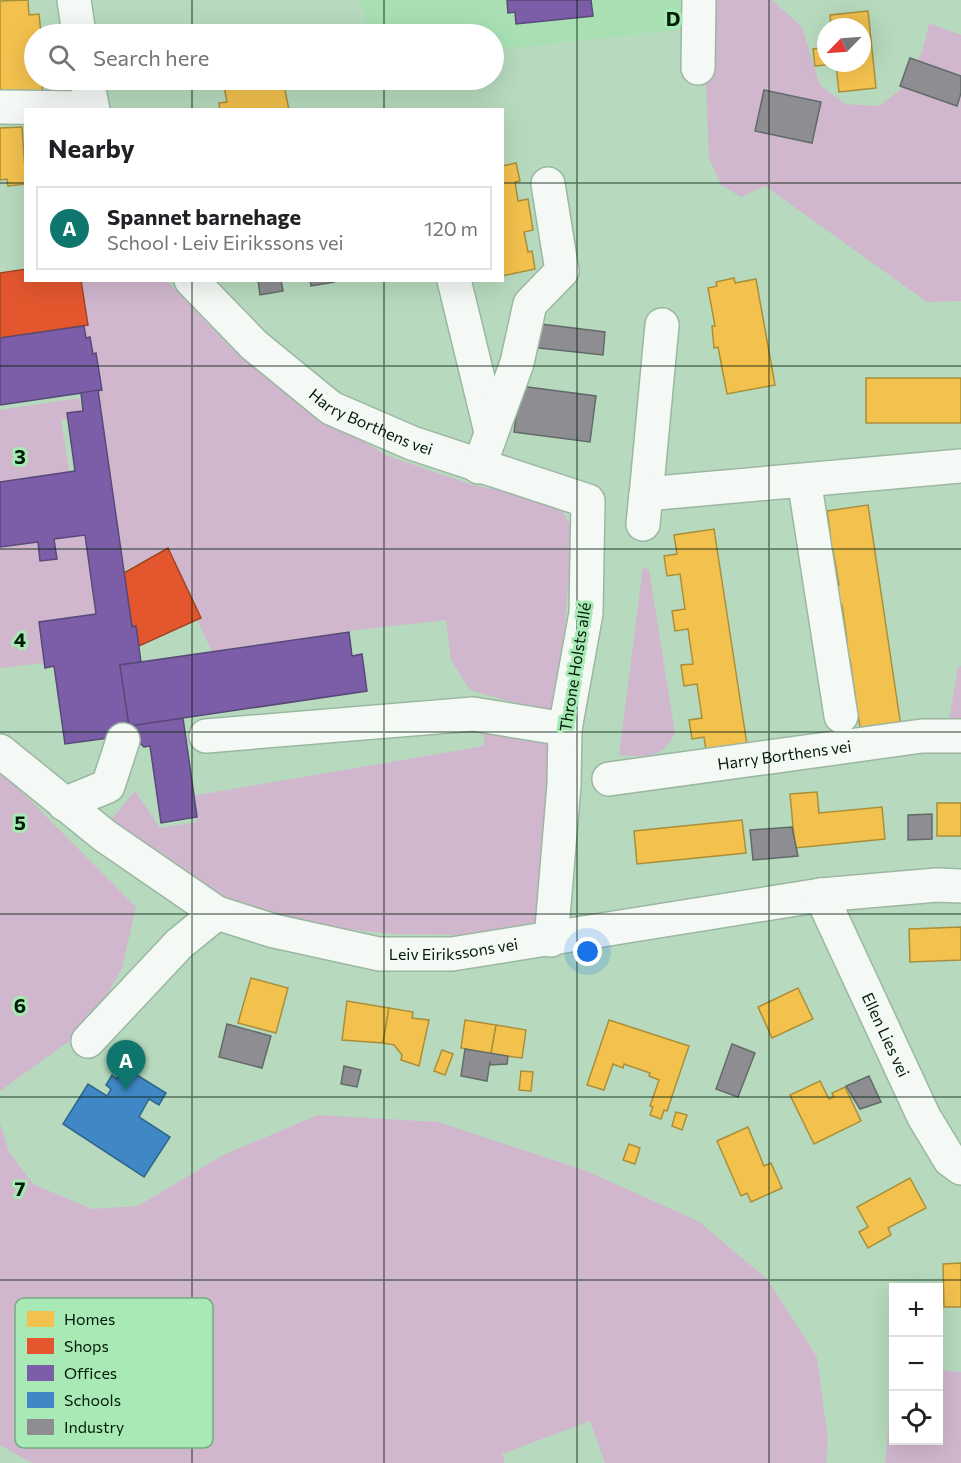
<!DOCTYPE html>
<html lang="en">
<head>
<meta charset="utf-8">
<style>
  :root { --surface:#fff; --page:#f2f2f2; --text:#202124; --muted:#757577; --line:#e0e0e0; --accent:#0f766e }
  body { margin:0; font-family:Commissioner,sans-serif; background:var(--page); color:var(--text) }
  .controls { position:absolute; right:18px; bottom:18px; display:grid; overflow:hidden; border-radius:0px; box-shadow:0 6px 24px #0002 }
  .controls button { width:54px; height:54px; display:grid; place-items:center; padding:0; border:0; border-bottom:2px solid var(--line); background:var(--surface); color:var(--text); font:30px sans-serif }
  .compass { position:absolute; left:817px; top:18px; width:54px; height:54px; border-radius:50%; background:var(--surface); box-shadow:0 6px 24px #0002; rotate:245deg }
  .you { position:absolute; left:588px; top:952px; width:21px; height:21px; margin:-15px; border:4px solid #fff; border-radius:50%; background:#1a73e8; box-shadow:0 0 0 9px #1a73e833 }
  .badge { display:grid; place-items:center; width:39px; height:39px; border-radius:50%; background:var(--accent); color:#fff; font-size:20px; font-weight:700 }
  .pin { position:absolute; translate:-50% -50px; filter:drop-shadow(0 2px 3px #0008) }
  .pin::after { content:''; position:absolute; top:32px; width:21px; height:18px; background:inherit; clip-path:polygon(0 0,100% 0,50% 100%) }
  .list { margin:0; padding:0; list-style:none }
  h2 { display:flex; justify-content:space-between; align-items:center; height:78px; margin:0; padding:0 24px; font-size:26px }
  h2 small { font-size:20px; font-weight:400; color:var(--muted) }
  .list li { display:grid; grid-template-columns:39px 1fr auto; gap:18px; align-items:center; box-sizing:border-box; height:84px; margin:0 12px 12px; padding:0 12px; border:2px solid var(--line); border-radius:0px }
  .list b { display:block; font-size:22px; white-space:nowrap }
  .list p { margin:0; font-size:20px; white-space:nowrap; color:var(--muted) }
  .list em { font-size:20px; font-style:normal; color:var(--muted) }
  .icon { flex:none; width:33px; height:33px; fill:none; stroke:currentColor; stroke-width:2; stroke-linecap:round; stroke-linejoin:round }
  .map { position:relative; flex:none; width:961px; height:1463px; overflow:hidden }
  .search { position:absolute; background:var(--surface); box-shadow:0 6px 24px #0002; left:24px; top:24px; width:480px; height:66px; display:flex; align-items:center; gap:15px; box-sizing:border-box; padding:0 21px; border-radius:33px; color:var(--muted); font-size:22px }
  .panel { position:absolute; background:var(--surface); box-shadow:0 6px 24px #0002; left:24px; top:108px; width:480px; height:174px; border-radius:0px }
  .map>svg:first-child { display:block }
  .built { fill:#a8e0b4 }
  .green { fill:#d0b7ce }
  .homes { fill:#f2c14e; stroke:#aa8f39; stroke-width:1.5 }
  .shops { fill:#e4572e; stroke:#a04523; stroke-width:1.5 }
  .offices { fill:#7b5ea7; stroke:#574a78; stroke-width:1.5 }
  .schools { fill:#3f88c5; stroke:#2d678d; stroke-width:1.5 }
  .industry { fill:#8d8d92; stroke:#636b69; stroke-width:1.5 }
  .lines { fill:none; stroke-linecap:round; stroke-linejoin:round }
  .minor-casing { stroke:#9bb7a1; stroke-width:36 }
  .minor { stroke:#f4f9f5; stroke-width:33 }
  .grid { fill:none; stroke:#021b09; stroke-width:1.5; stroke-opacity:0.55 }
  .labels { text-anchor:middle; stroke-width:6; stroke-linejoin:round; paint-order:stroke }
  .street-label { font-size:16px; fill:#021b09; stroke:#a8e9b5 }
  .key { fill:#a8e9b5; stroke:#76ab81; stroke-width:1.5 }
  .key-label { font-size:16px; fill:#021b09 }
  .grid-label { font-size:20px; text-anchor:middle; font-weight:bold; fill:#021b09; stroke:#a8e9b5; stroke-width:6; stroke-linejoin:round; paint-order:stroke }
</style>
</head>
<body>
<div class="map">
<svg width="961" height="1463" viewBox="0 0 961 1463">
  <rect width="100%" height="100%" fill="#b7dabe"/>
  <polygon class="built" points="360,0 682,0 685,29 494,50 494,34 370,34"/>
  <g class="green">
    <polygon points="711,0 772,0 802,27 820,85 845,104 880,106 909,82 923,49 929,23 961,35 961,301 927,302 765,186 741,197 721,185 709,158 704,35"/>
    <polygon points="77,281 167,281 230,347 304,406 388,456 473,485 558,502 573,530 557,715 470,690 451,660 446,620 356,630 212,652 165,551 123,571"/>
    <polygon points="79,398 83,416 61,420 71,481 0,492 0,410"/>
    <polygon points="86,530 100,622 53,662 0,668 0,544"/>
    <path d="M643 567 649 570 675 733C662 760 646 757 619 755Z"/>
    <polygon points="961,666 961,722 949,721 958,667"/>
    <polygon points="481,724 500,725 548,744 557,761 544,901 534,924 521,929 467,935 392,934 311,925 220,896 153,866 111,820 135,791 160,828 196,822 192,796 478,747 485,744"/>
    <polygon points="0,770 136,907 122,968 90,1026 0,1091"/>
    <polygon points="318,1115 438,1122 584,1170 698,1221 767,1279 817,1357 828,1440 826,1463 605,1463 590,1421 502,1454 505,1463 32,1463 0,1445 0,1123 9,1152 33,1184 92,1209 138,1206 223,1155"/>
    <polygon points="939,1370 961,1372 961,1463 885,1463 890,1412 893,1408 894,1440 938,1440"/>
  </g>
  <g class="homes">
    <polygon points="28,0 29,15 39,14 41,34 34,34 32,47 34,80 42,80 43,96 0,100 0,1"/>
    <polygon points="868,11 876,88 839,92 836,64 815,66 813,49 826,47 826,63 862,63 862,27 831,27 830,15"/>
    <polygon points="223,80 274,80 275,86 284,85 289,110 220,110 219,103 227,102"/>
    <polygon points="22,127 26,184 8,186 7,179 0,180 0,128"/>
    <polygon points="516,163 520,181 515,182 518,201 528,199 533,230 524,232 528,252 532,251 535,269 502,276 502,166"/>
    <polygon points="734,278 735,283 756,279 775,385 727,394 718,347 714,348 712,326 715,326 708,288 717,286 716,282"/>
    <rect x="866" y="378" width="95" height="45"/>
    <polygon points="868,505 901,727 861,733 858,714 845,716 843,696 855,695 850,660 837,662 834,642 847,640 842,605 829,607 826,587 839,585 833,550 820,552 817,533 830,531 827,511"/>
    <polygon points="714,529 748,751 707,757 704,737 692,739 689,720 702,718 697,684 684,686 681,665 693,664 688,629 675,631 672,611 685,609 680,574 667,576 664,556 677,554 674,535"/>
    <polygon points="817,792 819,813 882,807 885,839 795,848 790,794"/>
    <rect x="937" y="803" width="24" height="33"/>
    <polygon points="742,820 746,853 637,864 634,831"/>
    <polygon points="961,927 961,960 910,962 909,929"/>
    <polygon points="251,978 288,988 276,1033 238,1023"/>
    <polygon points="798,988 813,1019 772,1038 758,1007"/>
    <polygon points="347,1001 389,1008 383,1043 342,1040"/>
    <polygon points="389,1008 413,1012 412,1018 429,1020 419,1066 401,1060 402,1055 394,1045 383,1043"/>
    <polygon points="465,1020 496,1025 491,1054 461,1048"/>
    <polygon points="609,1020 689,1046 667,1111 664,1110 661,1119 650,1115 653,1107 650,1106 659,1080 649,1076 650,1073 624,1064 623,1068 613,1064 604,1090 587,1085"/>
    <polygon points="496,1025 526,1030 522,1058 491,1054"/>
    <polygon points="442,1050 453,1054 445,1075 434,1071"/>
    <polygon points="521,1071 533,1072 531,1091 519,1090"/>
    <polygon points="820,1081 829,1099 834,1097 832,1093 845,1087 861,1121 814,1144 790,1095"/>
    <polygon points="676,1112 687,1115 682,1130 672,1126"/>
    <polygon points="748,1127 764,1166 771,1163 782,1188 751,1202 747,1193 741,1196 717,1141"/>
    <polygon points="629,1144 640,1148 635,1164 623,1160"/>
    <polygon points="910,1178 926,1208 888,1228 891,1235 868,1248 859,1232 868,1227 857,1207"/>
    <polygon points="961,1263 961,1307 944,1307 943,1264"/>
  </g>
  <g class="shops">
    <polygon points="26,269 26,280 81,280 88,325 0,338 0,273"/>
    <polygon points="168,548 201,618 139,646 136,626 132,627 124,573"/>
  </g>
  <g class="offices">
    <polygon points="507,0 591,0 593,16 516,24 515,12 508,13"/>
    <polygon points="84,326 86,338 90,337 93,354 96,353 102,390 0,405 0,338"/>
    <polygon points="98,390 132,627 136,626 141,662 120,665 129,726 183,718 197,817 161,823 150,746 144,747 131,735 65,744 54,666 45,668 39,622 96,614 85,535 54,539 57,559 40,561 38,542 0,547 0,482 75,471 67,413 83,411 81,393"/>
    <polygon points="349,632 352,656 362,654 367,691 129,726 120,665"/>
  </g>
  <polygon class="schools" points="124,1067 166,1093 159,1105 149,1099 139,1117 170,1137 144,1177 63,1124 88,1084 107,1096 111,1089 106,1085 112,1075 117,1079"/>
  <g class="industry">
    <polygon points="910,58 961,76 961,93 957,106 900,86"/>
    <polygon points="764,90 821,102 812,143 755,131"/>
    <polygon points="258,280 281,280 283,291 260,295"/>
    <polygon points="310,280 334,280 334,282 311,286"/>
    <polygon points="533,323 605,332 603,355 530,347"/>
    <polygon points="520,386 596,396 590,442 514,432"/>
    <polygon points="932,814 932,839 908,840 908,815"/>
    <polygon points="792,827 798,856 753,860 750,830"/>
    <polygon points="227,1024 271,1036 262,1068 219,1057"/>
    <polygon points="732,1044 755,1053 738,1097 716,1089"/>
    <polygon points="465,1049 508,1056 507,1064 490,1065 490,1061 487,1081 461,1076"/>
    <polygon points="344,1066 361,1070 357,1087 341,1084"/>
    <polygon points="869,1076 881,1102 860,1109 846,1086"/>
  </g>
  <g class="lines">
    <g class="minor-casing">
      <g id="minor">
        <polyline points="74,0 79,34"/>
        <polyline points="698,68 699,0"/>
        <polyline points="87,80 93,110"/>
        <polyline points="0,107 92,108"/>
        <path id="s1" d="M191 280 254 345 331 408 412 443 588 501 586 613 565 729 564 785 551 940"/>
        <polyline points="454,280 491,432"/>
        <polyline points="479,467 517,363 530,304 562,271 548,184"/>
        <polyline points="806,492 841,716"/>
        <polyline points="646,496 662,325"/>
        <polyline points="643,524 646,494 961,466"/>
        <polyline points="206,736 473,714 565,729"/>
        <path id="s2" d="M0 751 105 836 217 913 274 931 379 954H452L821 895 937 885 961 886"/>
        <path id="s3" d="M609 779 922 736H961"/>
        <polyline points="64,804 108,786 123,740"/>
        <path id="s4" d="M821 895 924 1117 950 1160 961 1168"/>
        <polyline points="88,1041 179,944 217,913"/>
      </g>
    </g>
    <use href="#minor" class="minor"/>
  </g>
  <path class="grid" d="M192 0V34M384 0V34M577 0V1463M769 0V1463M192 80V110M384 80V110M0 183H26M502 183H961M192 280V1463M384 280V1463M0 366H961M0 549H961M0 732H961M0 914H961M0 1097H961M0 1280H961"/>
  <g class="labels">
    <g class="street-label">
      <text dy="6" stroke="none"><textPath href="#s1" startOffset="232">Harry Borthens vei</textPath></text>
      <text transform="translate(575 667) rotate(-81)" y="6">Throne Holsts allé</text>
      <text dy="6" stroke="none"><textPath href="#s3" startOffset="177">Harry Borthens vei</textPath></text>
      <text dy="6" stroke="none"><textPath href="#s2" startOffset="513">Leiv Eirikssons vei</textPath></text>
      <text dy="6" stroke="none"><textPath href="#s4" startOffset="154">Ellen Lies vei</textPath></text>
    </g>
  </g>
  <rect x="15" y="1298" width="198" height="150" rx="9" class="key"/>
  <rect x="27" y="1311" width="27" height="16" fill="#f2c14e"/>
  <rect x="27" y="1338" width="27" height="16" fill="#e4572e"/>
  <rect x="27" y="1365" width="27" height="16" fill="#7b5ea7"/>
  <rect x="27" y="1392" width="27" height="16" fill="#3f88c5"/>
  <rect x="27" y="1419" width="27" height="16" fill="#8d8d92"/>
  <g class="key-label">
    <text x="64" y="1325">Homes</text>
    <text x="64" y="1352">Shops</text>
    <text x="64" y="1379">Offices</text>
    <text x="64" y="1406">Schools</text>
    <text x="64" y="1433">Industry</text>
  </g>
  <g class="grid-label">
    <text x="673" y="26">D</text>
    <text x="20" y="464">3</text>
    <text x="20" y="647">4</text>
    <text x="20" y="830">5</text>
    <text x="20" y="1013">6</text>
    <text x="20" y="1196">7</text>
  </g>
</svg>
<div class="controls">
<button>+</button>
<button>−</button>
<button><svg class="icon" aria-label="locate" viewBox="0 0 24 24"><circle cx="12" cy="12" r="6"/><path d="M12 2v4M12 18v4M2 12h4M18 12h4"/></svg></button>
</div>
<svg class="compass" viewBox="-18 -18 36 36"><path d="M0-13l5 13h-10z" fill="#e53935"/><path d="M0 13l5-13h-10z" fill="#757577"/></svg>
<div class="you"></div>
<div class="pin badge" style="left:126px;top:1090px">A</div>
<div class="search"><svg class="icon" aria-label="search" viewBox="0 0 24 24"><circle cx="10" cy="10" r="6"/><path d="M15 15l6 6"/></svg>Search here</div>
<section class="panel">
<h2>Nearby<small></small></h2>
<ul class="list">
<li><span class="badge">A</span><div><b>Spannet barnehage</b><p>School · Leiv Eirikssons vei</p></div><em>120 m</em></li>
</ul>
</section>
</div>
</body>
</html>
